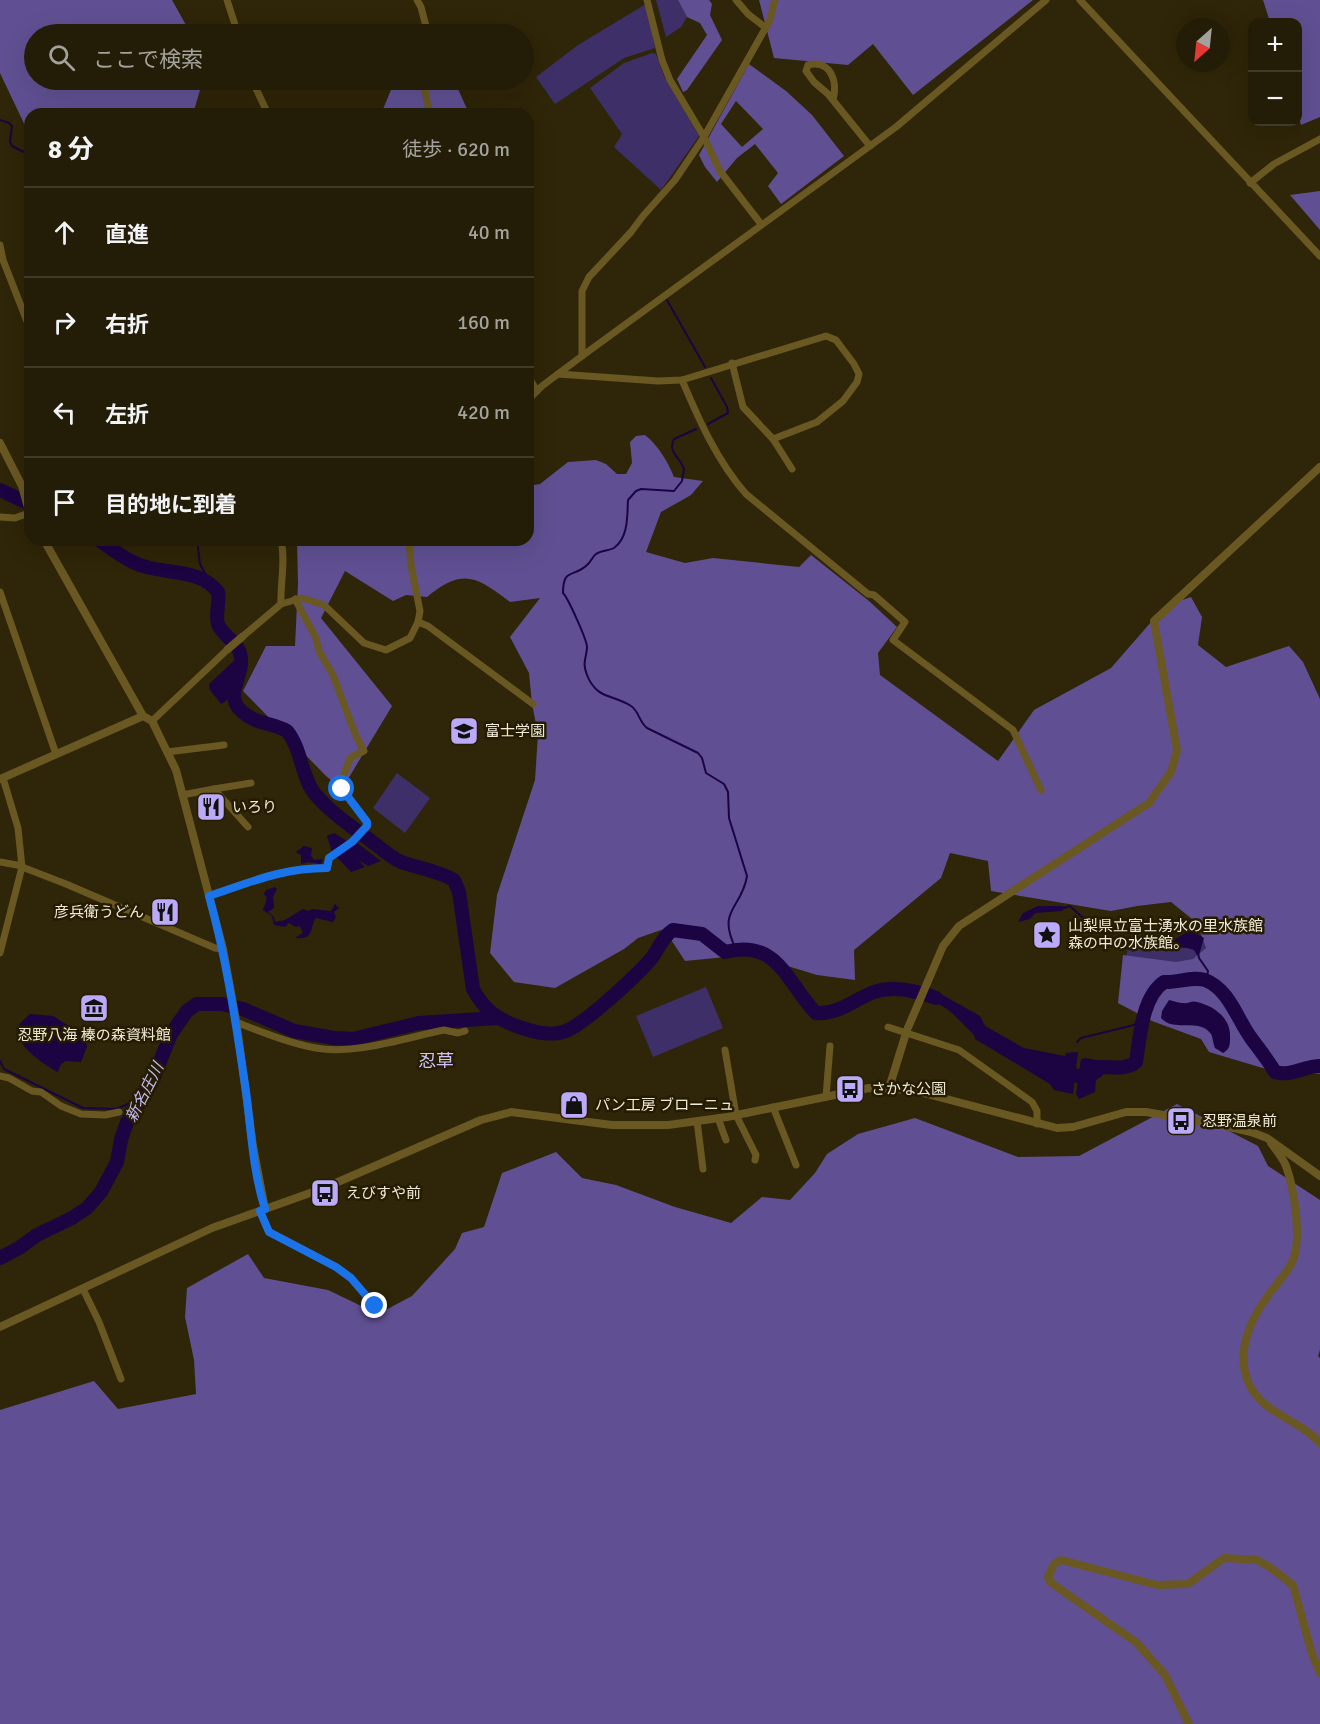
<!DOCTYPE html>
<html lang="ja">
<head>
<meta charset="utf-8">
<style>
  :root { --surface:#231c06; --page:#2b2510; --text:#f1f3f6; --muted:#a3a19b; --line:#403a28 }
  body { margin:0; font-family:Signika,"Noto Sans JP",sans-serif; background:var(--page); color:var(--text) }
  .controls { position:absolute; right:18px; top:18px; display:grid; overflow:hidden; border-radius:12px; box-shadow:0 6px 24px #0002 }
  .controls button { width:54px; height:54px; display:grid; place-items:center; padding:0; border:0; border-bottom:2px solid var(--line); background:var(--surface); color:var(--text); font:30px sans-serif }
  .compass { position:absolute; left:1176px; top:18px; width:54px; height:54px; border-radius:50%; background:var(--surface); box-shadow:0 6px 24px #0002; rotate:207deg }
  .stop { position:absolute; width:18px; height:18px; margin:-14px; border:4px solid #1a73e8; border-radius:50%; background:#fff }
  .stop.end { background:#1a73e8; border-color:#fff; box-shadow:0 2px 6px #0008 }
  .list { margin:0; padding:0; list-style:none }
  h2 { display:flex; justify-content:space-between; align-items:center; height:78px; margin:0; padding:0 24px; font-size:26px }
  h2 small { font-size:20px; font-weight:400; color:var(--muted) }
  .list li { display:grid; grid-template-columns:39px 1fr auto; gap:18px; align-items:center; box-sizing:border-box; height:90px; padding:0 24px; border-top:2px solid var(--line) }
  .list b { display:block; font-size:22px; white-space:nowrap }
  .list em { font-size:20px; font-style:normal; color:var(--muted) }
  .icon { flex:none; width:33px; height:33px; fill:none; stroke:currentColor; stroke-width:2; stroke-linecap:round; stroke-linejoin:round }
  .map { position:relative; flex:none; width:1320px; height:1724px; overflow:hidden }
  .search { position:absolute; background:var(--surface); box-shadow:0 6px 24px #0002; left:24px; top:24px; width:510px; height:66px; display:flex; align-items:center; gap:15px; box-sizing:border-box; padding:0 21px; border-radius:33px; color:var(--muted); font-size:22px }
  .panel { position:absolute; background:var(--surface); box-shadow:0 6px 24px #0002; left:24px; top:108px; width:510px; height:438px; border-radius:18px }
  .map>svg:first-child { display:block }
  .green { fill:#3e2f68 }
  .forest { fill:#605093; fill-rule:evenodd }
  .water { fill:#1c0342 }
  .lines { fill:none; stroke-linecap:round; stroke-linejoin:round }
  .stream { stroke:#1c0342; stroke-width:2 }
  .river { stroke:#1c0342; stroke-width:14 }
  .minor { stroke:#695822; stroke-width:7 }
  .tertiary { stroke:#695822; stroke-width:8 }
  .route { stroke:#1a73e8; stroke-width:8 }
  .labels { text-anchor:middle; stroke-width:5; stroke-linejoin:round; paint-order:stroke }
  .poi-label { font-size:15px; fill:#efe9d8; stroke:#251c00; text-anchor:start }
  .water-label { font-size:16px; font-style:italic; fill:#c3b8f3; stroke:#251c00 }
  .quarter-label { font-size:18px; fill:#cdc3fc; stroke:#251c00 }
</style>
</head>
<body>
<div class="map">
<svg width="1320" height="1724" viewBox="0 0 1320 1724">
  <rect width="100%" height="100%" fill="#2f2508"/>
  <g class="green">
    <polygon points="656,0 678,0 687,17 681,27 666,37"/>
    <polygon points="646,4 655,48 624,58 555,104 536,77 578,45"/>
    <polygon points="652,53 656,54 664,76 699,136 661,190 614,147 622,134 590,88 624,63"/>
    <polygon points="397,773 430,798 405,833 373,808"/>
    <polygon points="1138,932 1153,944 1169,949 1178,945 1207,940 1218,975 1125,962 1129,942"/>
    <polygon points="706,987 723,1028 653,1057 636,1016"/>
  </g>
  <g class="forest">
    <polygon points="0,0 172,0 191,34 34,34 34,80 203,80 193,114 30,114 30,136 0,73"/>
    <polygon points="678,0 709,0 712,4 710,15 722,40 687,90 683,92 677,79 707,35 700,23 687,17"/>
    <polygon points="759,0 1033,0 913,95 873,44 848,65 774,58"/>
    <polygon points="1263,0 1320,0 1320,117 1301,125 1298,112 1298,22 1270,22"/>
    <path d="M749 64 786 91 812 115 844 156 781 204 768 186 778 173 755 144 737 158 717 182 705 167 699 155ZM736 101 763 129 742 147 721 124Z"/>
    <polygon points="395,80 454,80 467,109 466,114 381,114"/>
    <polygon points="1320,191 1320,230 1290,195"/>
    <path d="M645 435C658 445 668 462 674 477L703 481 691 495 661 512 646 552 685 563 713 558 799 567 811 555 869 601 897 627 878 653 880 675 998 761 1034 710 1111 668 1165 606 1191 597 1202 617 1198 645 1226 667 1289 646 1303 662 1320 699V1074L1266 1069 1209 1052 1201 1039 1152 1021 1118 1003 1123 955 1176 962 1193 959 1206 948 1197 923 1171 902 1137 906 1111 911 991 891 988 861 950 853 941 878 854 950 855 980 817 975 768 960 746 955 685 961 664 929 638 938 624 949 555 988 514 982 490 953 497 895 535 780 538 734 532 704 529 673 510 637 540 598 510 602C476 576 462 568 427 597L406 595 393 601 345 571 321 618 392 706 342 789 326 776 243 691 266 646H295L298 583 297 540H528V486L540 484 568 462 596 460 606 464 617 474H626L632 463 630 442 636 436Z"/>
    <polygon points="1177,1104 1258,1146 1268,1166 1320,1200 1320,1350 1318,1356 1320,1358 1320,1724 0,1724 0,1410 94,1381 118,1409 196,1394 194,1360 185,1317 187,1288 248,1254 264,1278 328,1290 378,1314 412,1296 455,1249 462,1233 484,1227 502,1173 556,1152 582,1178 616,1185 675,1207 731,1223 762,1197 790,1200 815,1173 827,1154 858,1134 915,1118 1018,1157 1079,1156"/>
  </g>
  <g class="water">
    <polygon points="237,658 240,664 239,672 226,701 221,704 210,690 209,684"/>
    <polygon points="334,833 352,844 356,842 381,861 368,866 358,860 365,867 351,872 332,852 327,836"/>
    <polygon points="304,846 312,848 311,856 314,860 323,859 321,864 308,862 301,864 301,855 296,852"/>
    <path d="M275 887 277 889 273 897 274 908 268 912 274 917 275 922 285 920 303 909 308 911 312 909 331 911 335 904 339 908 334 912 336 917 333 922 316 918C309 927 316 940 295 938L303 933 300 926 296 927 289 923 285 927 274 925 272 916 263 910 267 898 264 894 266 890Z"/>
    <polygon points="1038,906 1063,906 1064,908 1062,911 1035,913 1030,919 1018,922 1023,913"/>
    <path d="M1190 930 1204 938 1199 955H1197L1194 950C1179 944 1168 953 1152 948V945H1171L1174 940Z"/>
    <path d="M930 988 980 1016 985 1026 1024 1048 1065 1056 1066 1053 1078 1052 1073 1094 1054 1090 1050 1084 975 1039 974 1035C959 1021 947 1002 925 1001Z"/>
    <path d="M1169 1000C1174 1001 1179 1003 1183 1003 1189 1004 1192 1000 1197 1002 1214 1006 1231 1018 1230 1037 1230 1045 1230 1049 1223 1053L1215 1048C1213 1044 1213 1037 1211 1034 1199 1017 1174 1033 1161 1018L1162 1011Z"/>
    <path d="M30 1014 53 1016 85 1036 87 1047 81 1062 66 1061 61 1064 58 1072C46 1066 13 1044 18 1028 19 1023 26 1018 30 1014Z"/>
    <polygon points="1085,1058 1108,1062 1096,1080 1095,1092 1079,1099 1076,1094 1081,1059"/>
  </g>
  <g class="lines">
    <g class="stream">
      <polyline points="0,120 9,123 12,126 10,142 12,146 30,155"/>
      <polyline points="667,300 705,367"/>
      <polyline points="708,424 728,413 727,407 711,378"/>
      <path d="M696 429 674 439C667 452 680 457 684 469L682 481 674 491 641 489 636 491 628 500C627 515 629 537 614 548 609 551 601 550 596 554 592 557 591 562 587 565 574 578 563 567 563 593 568 598 588 642 587 648 586 660 582 662 587 675 597 700 613 694 631 706 639 711 639 722 647 728L698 753 702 758 706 773 724 784 728 792 729 818 747 876C742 909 716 909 736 949"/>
      <polyline points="197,540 200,564 209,581"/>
      <polyline points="1064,908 1070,906 1082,917 1090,920 1118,922 1151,947 1155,947"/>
      <polyline points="1198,953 1199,958 1208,971 1206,980"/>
      <polyline points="1077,1042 1081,1038 1134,1025 1142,1016"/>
      <polyline points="0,1061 4,1069 83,1108 116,1109 137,1100 146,1093"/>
    </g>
    <g class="river">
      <polyline points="0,490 30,504"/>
      <path d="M99 540C110 548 122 557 135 563 162 576 198 566 218 592 220 602 215 614 218 624 222 635 237 642 240 653 247 676 218 698 248 716 259 724 275 724 287 731 302 749 301 777 315 794 331 813 351 826 371 841 381 848 390 857 401 862 418 868 438 871 454 880L459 892 473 989C485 1011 498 1020 522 1028 534 1032 550 1036 563 1032 582 1027 636 976 651 959 658 950 663 936 673 930L702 934 725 952C779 938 787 984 816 1013 838 1015 855 999 874 992 894 985 917 991 936 998"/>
      <path d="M1060 1070C1076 1077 1089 1081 1101 1067 1113 1067 1126 1070 1136 1062 1140 1037 1142 997 1164 982 1177 983 1194 976 1205 980 1229 989 1237 1019 1251 1038 1259 1049 1268 1060 1275 1072 1291 1077 1304 1066 1320 1066"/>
      <polyline points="0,1258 19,1248 37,1235 72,1218 87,1208 101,1192 117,1162 121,1140 127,1122 151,1084 171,1034 187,1011 197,1004 222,1004 243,1009 294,1031 334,1038 353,1039 419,1023 497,1018"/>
    </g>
    <g class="minor">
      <polyline points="227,0 238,34"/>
      <polyline points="417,0 421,7 428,34"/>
      <polyline points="647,0 662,60 670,80 704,137 720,171 761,224"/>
      <polyline points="736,0 748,14 766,28"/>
      <polyline points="1080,0 1320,256"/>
      <polyline points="252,80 268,114"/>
      <polyline points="427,80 425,92 430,114"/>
      <path d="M833 100C838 82 831 59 808 65L806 71 814 82 828 94 870 146"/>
      <polyline points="1250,183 1274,164 1320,139"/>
      <polyline points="0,245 3,260 30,329"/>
      <polyline points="582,356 582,291 589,277 631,232 643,216 675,180 704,137 770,20 775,0"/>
      <polyline points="732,363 743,407 773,439 792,469"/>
      <polyline points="558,374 658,381 682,380 826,336 836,340 854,364 859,374 857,382 843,401 817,422 773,439"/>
      <polyline points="528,376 537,391"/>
      <path d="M682 380C699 420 717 461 746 494L868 594 874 595 905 622 893 640 1013 730 1041 790"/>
      <polyline points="528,400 542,386 582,356 896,127 1046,0"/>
      <polyline points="0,517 15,518 29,513"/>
      <polyline points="396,540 397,541"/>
      <polyline points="231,541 238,540"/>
      <polyline points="0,592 56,754"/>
      <path d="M281 604C280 583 286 561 281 540"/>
      <polyline points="418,622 428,626 533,704"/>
      <polyline points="242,637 281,604 302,598 324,605 364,643 386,650 410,638 418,622 420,611 411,565 409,540"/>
      <polyline points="152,721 228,649"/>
      <polyline points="167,752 224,745"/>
      <polyline points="214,789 251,783"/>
      <polyline points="182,795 214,789 248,827"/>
      <polyline points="0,862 17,865 66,884 215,948 223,949"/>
      <path d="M209 896C251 882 282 868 327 868L329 858 352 842 367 826V822L342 789 340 784 351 757 364 751 356 736 333 675 319 651 316 638 295 599"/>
      <polyline points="0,953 22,867 18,828 3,778"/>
      <path d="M236 1022C262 1032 288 1043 316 1048 355 1055 405 1038 444 1030L458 1033 465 1031"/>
      <polyline points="888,1027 959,1050 1032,1102 1037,1111 1037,1124"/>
      <polyline points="725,1050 736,1115 756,1155 755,1160"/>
      <polyline points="0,1076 9,1078 32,1091 41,1092 61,1106 81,1114 105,1115 119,1112"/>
      <polyline points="826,1097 830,1046"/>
      <polyline points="773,1107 796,1165"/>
      <polyline points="718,1118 726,1140"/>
      <polyline points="697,1121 703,1169"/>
      <polyline points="260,1211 269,1232 336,1267 351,1278 375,1306"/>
      <polyline points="83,1289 99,1322 121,1379"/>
    </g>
    <g class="tertiary">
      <polyline points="0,443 22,486 30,515"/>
      <polyline points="44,540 143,716 152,721 176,770 223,949 236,1020 253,1146 265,1209"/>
      <polyline points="228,649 242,637"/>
      <polyline points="0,779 143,716"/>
      <polyline points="889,1088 907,1030 943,946 959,926 1149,803 1171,772 1177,750 1154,621 1320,467"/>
      <path d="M1271 1143C1276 1150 1283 1158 1286 1166 1294 1188 1302 1238 1293 1260 1287 1274 1275 1285 1267 1297 1248 1323 1235 1356 1250 1386 1264 1414 1300 1420 1320 1443"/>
      <polyline points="0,1327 212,1228 324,1188 481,1120 511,1112 612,1125 668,1125 727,1117 869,1088 912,1090 1057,1128 1073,1127 1126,1112 1146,1112 1221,1125 1251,1132 1267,1138 1320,1176"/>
      <polyline points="1189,1724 1165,1675 1137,1643 1050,1582 1048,1577 1054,1564 1061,1560 1157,1585 1188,1584 1224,1558 1257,1560 1271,1568 1293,1585 1312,1654 1320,1673"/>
    </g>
  </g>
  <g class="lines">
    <path class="route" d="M342 789 367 822V826L352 842 329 858 327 868C282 868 251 882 209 896 227 961 236 1025 246 1091 251 1130 253 1172 265 1209L260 1211 269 1232 336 1267 351 1278 375 1306"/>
  </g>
  <defs>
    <g id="school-square" transform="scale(1.5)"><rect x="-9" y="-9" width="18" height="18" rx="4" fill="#baaaf7" stroke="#251c00"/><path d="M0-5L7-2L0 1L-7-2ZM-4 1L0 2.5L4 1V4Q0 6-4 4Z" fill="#111"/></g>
    <g id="restaurant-square" transform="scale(1.5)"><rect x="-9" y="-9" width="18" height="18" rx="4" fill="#baaaf7" stroke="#251c00"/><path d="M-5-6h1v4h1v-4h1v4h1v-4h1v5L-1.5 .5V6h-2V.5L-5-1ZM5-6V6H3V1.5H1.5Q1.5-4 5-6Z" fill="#111"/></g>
    <g id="sight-square" transform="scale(1.5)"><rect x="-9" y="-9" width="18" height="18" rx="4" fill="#baaaf7" stroke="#251c00"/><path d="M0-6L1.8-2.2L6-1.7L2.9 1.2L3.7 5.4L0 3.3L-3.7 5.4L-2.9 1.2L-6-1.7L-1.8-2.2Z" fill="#111"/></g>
    <g id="museum-square" transform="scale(1.5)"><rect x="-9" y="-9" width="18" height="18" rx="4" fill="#baaaf7" stroke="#251c00"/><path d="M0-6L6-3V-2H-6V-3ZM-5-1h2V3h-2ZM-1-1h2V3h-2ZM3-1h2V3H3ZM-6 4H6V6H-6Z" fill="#111"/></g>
    <g id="bus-square" transform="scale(1.5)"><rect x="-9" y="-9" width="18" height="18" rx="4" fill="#baaaf7" stroke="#251c00"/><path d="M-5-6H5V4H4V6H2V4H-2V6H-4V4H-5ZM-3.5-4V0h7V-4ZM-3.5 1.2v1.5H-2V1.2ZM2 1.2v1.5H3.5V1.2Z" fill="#111"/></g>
    <g id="shop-square" transform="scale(1.5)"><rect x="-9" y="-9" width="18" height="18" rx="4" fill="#baaaf7" stroke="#251c00"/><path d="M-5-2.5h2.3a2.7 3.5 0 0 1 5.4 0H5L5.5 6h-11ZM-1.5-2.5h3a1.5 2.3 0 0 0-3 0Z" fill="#111"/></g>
  </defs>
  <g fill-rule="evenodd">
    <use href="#school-square" x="464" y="731"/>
    <use href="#restaurant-square" x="211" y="807"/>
    <use href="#restaurant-square" x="165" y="912"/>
    <use href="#sight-square" x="1047" y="935"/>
    <use href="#museum-square" x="94" y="1008"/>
    <use href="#bus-square" x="850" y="1089"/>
    <use href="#shop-square" x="574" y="1105"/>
    <use href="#bus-square" x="1181" y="1121"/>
    <use href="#bus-square" x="325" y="1193"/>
  </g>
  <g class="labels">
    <g class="poi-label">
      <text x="485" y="736">富士学園</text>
      <text x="232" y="812">いろり</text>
      <text x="144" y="917" text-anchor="end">彦兵衛うどん</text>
      <text x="1068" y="931">山梨県立富士湧水の里水族館<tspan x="1068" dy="17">森の中の水族館。</tspan></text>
      <text x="94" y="1040" text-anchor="middle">忍野八海 榛の森資料館</text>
      <text x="871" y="1094">さかな公園</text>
      <text x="595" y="1110">パン工房 ブローニュ</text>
      <text x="1202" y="1126">忍野温泉前</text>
      <text x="346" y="1198">えびすや前</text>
    </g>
    <g class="water-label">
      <text transform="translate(144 1092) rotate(-63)" y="6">新名庄川</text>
    </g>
    <g class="quarter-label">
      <text x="436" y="1067">忍草</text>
    </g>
  </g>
</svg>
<div class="controls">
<button>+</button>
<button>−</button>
</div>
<svg class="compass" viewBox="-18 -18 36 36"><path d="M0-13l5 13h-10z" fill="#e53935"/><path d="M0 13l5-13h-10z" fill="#a3a19b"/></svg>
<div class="stop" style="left:342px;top:789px"></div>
<div class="stop end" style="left:375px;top:1306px"></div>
<div class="search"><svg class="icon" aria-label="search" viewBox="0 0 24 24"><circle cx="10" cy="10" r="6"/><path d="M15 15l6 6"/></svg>ここで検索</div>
<section class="panel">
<h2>8 分<small>徒歩 · 620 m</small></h2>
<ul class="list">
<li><svg class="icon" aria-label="ahead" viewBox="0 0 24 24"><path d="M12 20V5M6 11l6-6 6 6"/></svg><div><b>直進</b></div><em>40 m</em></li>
<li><svg class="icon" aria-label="right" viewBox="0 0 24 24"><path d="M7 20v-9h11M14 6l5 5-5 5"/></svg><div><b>右折</b></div><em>160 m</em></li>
<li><svg class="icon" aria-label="left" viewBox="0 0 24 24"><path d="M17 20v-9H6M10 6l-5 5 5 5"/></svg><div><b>左折</b></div><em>420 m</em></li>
<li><svg class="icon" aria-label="arrive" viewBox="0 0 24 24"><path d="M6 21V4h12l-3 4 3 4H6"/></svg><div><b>目的地に到着</b></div></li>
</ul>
</section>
</div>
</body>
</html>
